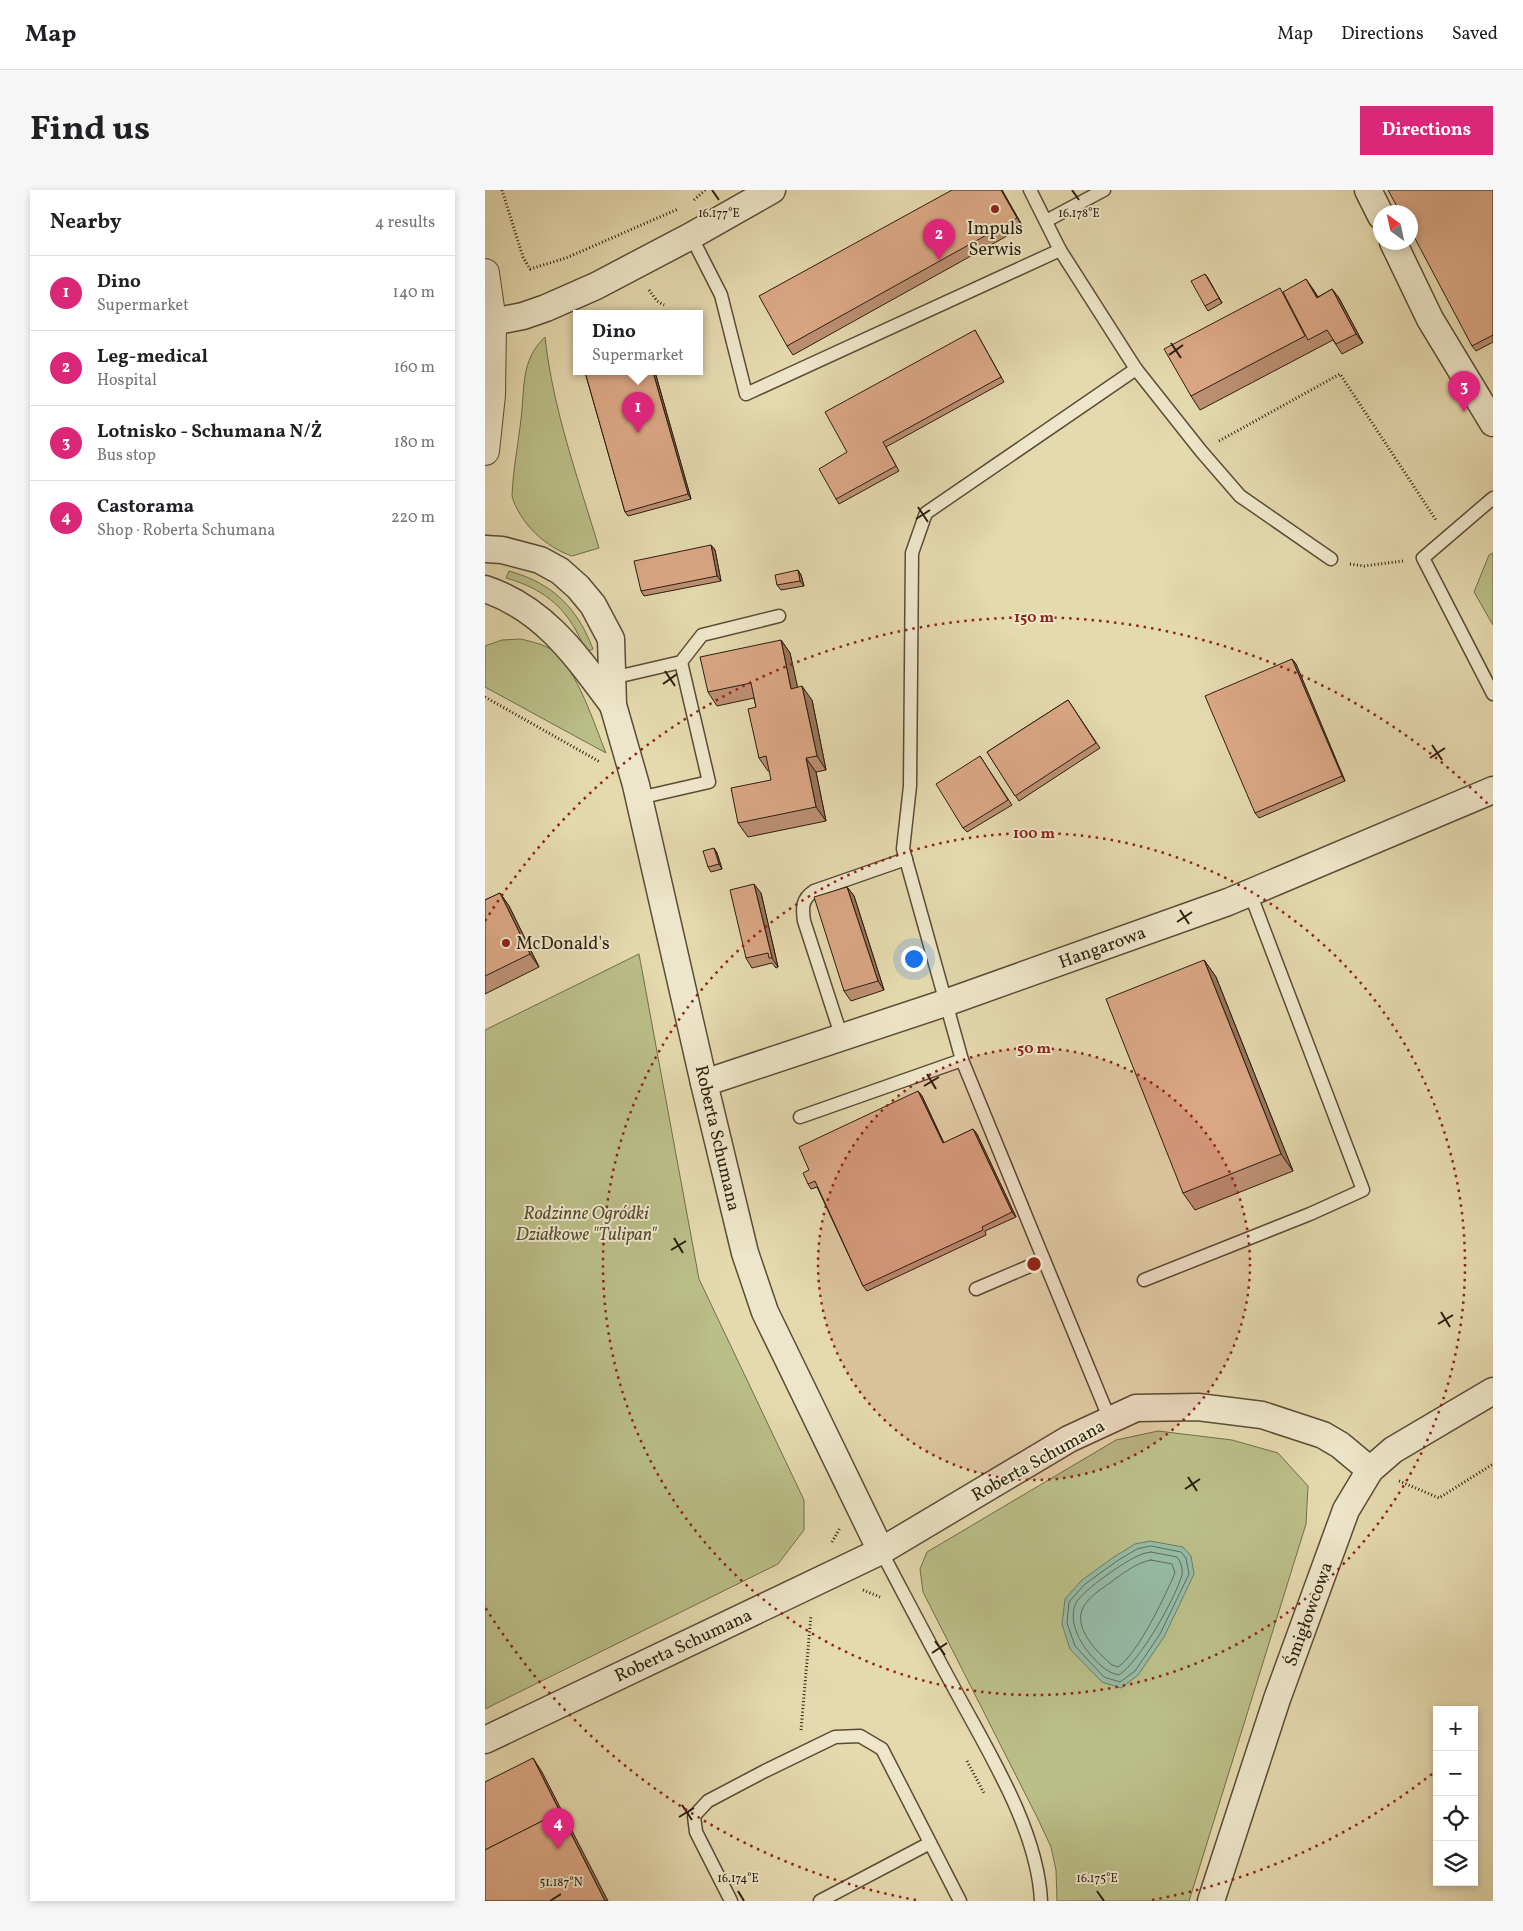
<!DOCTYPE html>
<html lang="en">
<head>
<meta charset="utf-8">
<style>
  :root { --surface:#fff; --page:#f6f6f6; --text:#202124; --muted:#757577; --line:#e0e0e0; --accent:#db2777 }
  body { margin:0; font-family:Vollkorn,serif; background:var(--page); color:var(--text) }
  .controls { position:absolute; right:15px; bottom:15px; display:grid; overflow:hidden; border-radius:0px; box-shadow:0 2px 8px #0003 }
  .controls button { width:45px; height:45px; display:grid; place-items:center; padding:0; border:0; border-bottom:1px solid var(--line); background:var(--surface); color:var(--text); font:25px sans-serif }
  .compass { position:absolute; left:888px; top:15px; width:45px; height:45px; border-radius:50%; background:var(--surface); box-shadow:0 2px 8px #0003; rotate:327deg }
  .you { position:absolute; left:428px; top:768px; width:18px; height:18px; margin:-12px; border:4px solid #fff; border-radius:50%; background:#1a73e8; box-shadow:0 0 0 8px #1a73e833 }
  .badge { display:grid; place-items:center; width:32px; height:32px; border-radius:50%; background:var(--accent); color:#fff; font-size:16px; font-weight:700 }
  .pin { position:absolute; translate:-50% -41px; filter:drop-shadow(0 1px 2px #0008) }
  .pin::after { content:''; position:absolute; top:26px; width:18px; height:15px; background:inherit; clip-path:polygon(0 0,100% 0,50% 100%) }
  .popup { position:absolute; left:88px; top:120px; width:130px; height:65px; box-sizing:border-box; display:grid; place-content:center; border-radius:0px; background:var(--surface); filter:drop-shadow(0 1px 4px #0005); font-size:16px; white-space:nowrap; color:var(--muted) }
  .popup b { font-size:19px; color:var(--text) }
  .popup::after { content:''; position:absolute; left:50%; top:100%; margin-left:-10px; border:10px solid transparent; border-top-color:var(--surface) }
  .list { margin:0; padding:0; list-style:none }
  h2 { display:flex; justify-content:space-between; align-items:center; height:65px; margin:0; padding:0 20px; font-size:21px }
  h2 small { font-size:16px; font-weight:400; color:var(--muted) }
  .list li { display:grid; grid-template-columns:32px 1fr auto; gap:15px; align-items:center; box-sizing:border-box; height:75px; padding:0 20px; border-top:1px solid var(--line) }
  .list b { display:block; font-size:19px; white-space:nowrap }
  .list p { margin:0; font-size:16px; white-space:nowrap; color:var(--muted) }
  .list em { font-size:16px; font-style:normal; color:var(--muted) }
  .icon { flex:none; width:28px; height:28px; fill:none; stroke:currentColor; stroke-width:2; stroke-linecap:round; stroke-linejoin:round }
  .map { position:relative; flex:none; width:1008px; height:1711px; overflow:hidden; border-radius:0px }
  header { display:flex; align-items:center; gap:30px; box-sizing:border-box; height:70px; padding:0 25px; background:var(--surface); border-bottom:1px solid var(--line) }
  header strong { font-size:24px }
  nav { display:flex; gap:28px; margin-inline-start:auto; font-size:18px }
  .intro { display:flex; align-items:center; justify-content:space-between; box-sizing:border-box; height:120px; padding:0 30px }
  h1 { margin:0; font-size:35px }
  .button { padding:12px 22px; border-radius:0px; background:var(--accent); color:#fff; font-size:18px; font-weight:700 }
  main { display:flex; gap:30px; padding:0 30px }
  aside { flex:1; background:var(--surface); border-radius:0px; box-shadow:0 2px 8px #0003 }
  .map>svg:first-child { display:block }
  .green { fill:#babe87; stroke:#726e4a }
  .water { fill:#96bba6; stroke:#6b7c69 }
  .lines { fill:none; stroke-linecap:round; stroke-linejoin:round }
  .shore { stroke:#606c5a; stroke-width:1 }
  .service-casing { stroke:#5a4d36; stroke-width:15 }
  .minor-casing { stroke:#5a4d36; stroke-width:29 }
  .tertiary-casing { stroke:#5a4d36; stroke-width:30 }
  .path { stroke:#2b1e0e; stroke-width:3; stroke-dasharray:1 2.5; stroke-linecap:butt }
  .service { stroke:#eee6ca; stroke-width:12 }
  .minor { stroke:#eee6ca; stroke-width:26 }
  .tertiary { stroke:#eee6ca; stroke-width:28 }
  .wall { fill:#bc9072; stroke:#2b1e0e }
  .shaded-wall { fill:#99755d; stroke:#2b1e0e }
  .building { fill:#dba785; stroke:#2b1e0e }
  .ticks { fill:none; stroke:#2b1e0e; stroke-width:2 }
  .ring { fill:none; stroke:#8f2418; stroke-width:2.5; stroke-dasharray:2.5 5 }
  .poi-dot { fill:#8f2418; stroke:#eee6ca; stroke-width:2 }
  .labels { text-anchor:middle; stroke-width:4; stroke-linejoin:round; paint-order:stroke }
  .poi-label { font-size:18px; fill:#2b1e0e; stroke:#eee6ca }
  .street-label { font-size:18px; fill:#2b1e0e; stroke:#eee6ca }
  .park-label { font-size:18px; font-style:italic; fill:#564e32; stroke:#eee6ca }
  .ticks-label { font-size:12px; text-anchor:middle; fill:#2b1e0e; stroke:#eee6ca; stroke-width:4; stroke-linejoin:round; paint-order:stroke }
  .centre { fill:#8f2418; stroke:#eee6ca; stroke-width:2.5 }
  .ring-label { font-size:15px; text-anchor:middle; font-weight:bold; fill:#8f2418; stroke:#eee6ca; stroke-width:4; stroke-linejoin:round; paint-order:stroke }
</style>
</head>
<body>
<header>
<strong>Map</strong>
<nav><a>Map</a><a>Directions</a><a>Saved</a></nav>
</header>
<div class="intro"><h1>Find us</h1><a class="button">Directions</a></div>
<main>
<aside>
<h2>Nearby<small>4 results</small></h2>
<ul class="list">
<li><span class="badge">1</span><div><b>Dino</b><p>Supermarket</p></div><em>140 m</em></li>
<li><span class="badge">2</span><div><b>Leg-medical</b><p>Hospital</p></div><em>160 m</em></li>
<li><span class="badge">3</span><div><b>Lotnisko - Schumana N/Ż</b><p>Bus stop</p></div><em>180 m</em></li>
<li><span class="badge">4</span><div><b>Castorama</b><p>Shop · Roberta Schumana</p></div><em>220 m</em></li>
</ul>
</aside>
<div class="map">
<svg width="1008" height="1711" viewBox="0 0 1008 1711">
  <rect width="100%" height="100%" fill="#e5d9ae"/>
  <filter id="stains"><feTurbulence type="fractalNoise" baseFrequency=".004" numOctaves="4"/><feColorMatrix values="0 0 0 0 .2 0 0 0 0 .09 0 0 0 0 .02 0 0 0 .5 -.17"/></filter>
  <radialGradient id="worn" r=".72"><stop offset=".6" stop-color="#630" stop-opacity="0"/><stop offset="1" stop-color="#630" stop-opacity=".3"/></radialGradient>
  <g class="green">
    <path d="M60 147C68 220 93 288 114 358L87 366C60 357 34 332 27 306 28 280 33 255 36 229 40 198 35 171 60 147Z"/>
    <polygon points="1008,363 1008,435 989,402 1004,365"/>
    <path d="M24 381C67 393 92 417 108 459L101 462C85 421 63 400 21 388Z"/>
    <path d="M36 449C47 452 59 454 68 461 93 481 109 534 121 563L0 497V456L17 450Z"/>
    <polygon points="154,764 214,1089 319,1310 319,1340 293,1374 0,1519 0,840"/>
    <polygon points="673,1241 747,1250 793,1263 823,1296 821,1334 704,1711 572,1711 571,1680 566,1657 553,1629 438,1402 435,1379 442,1362 631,1250"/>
  </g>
  <polygon class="water" points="665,1351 698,1357 706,1366 709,1384 679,1447 653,1485 636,1498 617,1492 585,1459 577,1434 580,1409 597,1390 629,1367 650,1354"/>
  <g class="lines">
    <g class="shore">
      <polygon points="666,1356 696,1362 701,1368 704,1384 675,1444 650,1481 635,1492 619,1487 590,1456 582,1433 584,1412 600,1394 632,1371 652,1359"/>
      <path d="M666 1362 692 1367C696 1372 698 1379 697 1385 690 1409 655 1471 634 1485 620 1482 613 1473 604 1463 594 1451 583 1430 591 1413 597 1401 641 1370 655 1365 658 1363 662 1363 666 1362Z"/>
      <path d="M666 1370 687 1374 690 1383C679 1408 654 1462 633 1477L627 1475C613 1463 586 1437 599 1416 605 1406 616 1399 625 1393 638 1383 651 1373 666 1370Z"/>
    </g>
    <g class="service-casing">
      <g id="service">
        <polyline points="545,0 575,60 651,179 716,261 755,306 846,369"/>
        <polyline points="561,31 619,0"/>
        <polyline points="206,46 236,105 261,204 575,60"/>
        <polyline points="127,488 196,472 217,445 294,426"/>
        <polyline points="1008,504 938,368 1008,308"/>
        <polyline points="154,608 224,592 196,472"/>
        <path d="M357 848 319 731C317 717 317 709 329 701L421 669"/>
        <polyline points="315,927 477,870"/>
        <polyline points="559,1070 625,1230"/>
        <polyline points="659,1090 825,1024 878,1000 765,703"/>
        <polyline points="491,1099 559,1070 477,870 418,659 425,596 427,363 441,323 651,179"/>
        <path d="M396 1361C422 1410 448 1460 475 1509 507 1568 553 1643 556 1711"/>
        <polyline points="246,1711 211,1642 209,1626 223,1611 280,1581 350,1547 375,1546 397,1559 475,1711"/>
        <polyline points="335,1711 445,1653"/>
      </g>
    </g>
    <g class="minor-casing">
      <g id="minor">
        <polyline points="883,0 896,26"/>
        <polyline points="908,52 945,129 1008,233"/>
        <polyline points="7,132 38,126 61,118 111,96 206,46 287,0"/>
        <polyline points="0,359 17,360 55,370 75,381 93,397 108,415 126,449 128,515 151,595 219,893 260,1063 280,1122 396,1361"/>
        <path d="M0 399C60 419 92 467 128 515"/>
        <polyline points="219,893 460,813 743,712 1008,600"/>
        <polyline points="0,1550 396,1361 584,1249 651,1218 713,1217 777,1225 838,1245 855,1255 885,1280"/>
        <polyline points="726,1711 792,1509 861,1320 885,1280 908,1260 1008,1201"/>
      </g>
    </g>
    <g class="tertiary-casing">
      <polyline id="tertiary" points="0,83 7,132 6,205 0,261"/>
    </g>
    <g class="path">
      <polyline points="17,0 38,67 45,79 81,68 193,19"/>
      <polyline points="209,10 220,0"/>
      <polyline points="164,100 172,111 179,115"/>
      <polyline points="734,251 855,184 951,330"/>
      <polyline points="865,374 879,376 918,371"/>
      <polyline points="0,507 115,572"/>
      <polyline points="914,1291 954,1308 1008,1274"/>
      <polyline points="347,1352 355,1338"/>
      <polyline points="378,1400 395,1407"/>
      <polyline points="316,1540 326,1425"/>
      <polyline points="482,1571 500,1605"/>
    </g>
    <use href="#service" class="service"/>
    <use href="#minor" class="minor"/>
    <use href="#tertiary" class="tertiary"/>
  </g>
  <g class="wall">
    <polygon points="467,0 517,0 538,37 308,165 302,156"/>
    <polygon points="1008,0 1008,152 991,161 987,156"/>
    <polygon points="720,84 737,113 723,121 720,116"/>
    <polygon points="828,99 833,107 847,99 854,108 878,153 857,164 848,150 715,220 706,206 798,102"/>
    <polygon points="490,140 519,192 401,257 414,281 354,314 351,309 362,262"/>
    <polygon points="100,182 170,182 206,309 143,326 140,322"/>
    <polygon points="226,355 230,360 236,391 159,406 156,401"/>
    <polygon points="313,380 316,385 319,396 296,400 292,395"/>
    <polygon points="296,450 305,463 312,497 327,510 341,580 331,582 341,631 263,647 253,633 286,590 285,581 283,581 274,568 271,517 269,508 232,516 223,502"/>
    <polygon points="807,469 811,474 860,591 774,628 770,623"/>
    <polygon points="583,510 615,558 534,611 502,562"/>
    <polygon points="495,566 527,615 482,642 478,638"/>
    <polygon points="229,658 232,663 237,679 226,682 223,677"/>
    <polygon points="362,697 369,706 399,800 366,811 359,801"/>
    <polygon points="15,703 24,716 54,777 0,804 0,710"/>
    <polygon points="276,703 293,777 291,778 287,773 267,778 261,768"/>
    <polygon points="719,770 731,787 808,981 710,1020 698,1003"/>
    <polygon points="433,901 437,906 459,953 488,939 492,944 531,1027 500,1041 501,1045 382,1101 378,1096 332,997 326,999 323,994 324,980"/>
  </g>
  <g class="shaded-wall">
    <polygon points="516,0 517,0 538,37 532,28"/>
    <polygon points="720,84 723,88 737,113 734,108"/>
    <polygon points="821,89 828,99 838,117 832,108"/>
    <polygon points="847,99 854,108 878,153 871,144"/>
    <polygon points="168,182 170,182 206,309 203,304"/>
    <polygon points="226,355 230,360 236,391 232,386"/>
    <polygon points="313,380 316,385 319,396 315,391"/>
    <polygon points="296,450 305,463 316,512 306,499"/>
    <polygon points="807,469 811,474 860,591 857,586"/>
    <polygon points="317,496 327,510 341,580 332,566"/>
    <polygon points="321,568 331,582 341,631 331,617"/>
    <polygon points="229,658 232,663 237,679 234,674"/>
    <polygon points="269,694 276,703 293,777 287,768"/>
    <polygon points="362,697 369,706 399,800 393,791"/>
    <polygon points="15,703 24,716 54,777 45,764"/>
    <polygon points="719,770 731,787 808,981 796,964"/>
    <polygon points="433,901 437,906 461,958 458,953"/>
    <polygon points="488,939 492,944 531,1027 527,1022"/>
    <polygon points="48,1568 57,1582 123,1711 120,1711"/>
  </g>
  <g class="building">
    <polygon points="467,0 516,0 532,28 302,156 274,106"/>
    <polygon points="903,0 1008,0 1008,145 987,156 926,41 926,22 915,22"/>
    <polygon points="720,84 734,108 720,116 706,91"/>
    <polygon points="821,89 832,108 847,99 871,144 851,154 842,140 823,150 798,102"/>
    <polygon points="795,98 820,146 706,206 679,159"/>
    <polygon points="490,140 516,187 398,252 411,276 351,309 334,279 362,262 340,222"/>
    <polygon points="100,182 168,182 203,304 140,322"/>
    <polygon points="226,355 232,386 156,401 149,371"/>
    <polygon points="313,380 315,391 292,395 290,385"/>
    <polygon points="296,450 306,499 317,496 332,566 321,568 331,617 253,633 246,598 286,590 281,566 274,568 263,519 271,517 266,493 223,502 215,467"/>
    <polygon points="807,469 857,586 770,623 720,506"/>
    <polygon points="583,510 611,553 530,606 502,562"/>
    <polygon points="495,566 523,610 478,638 451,594"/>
    <polygon points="229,658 234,674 223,677 218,661"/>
    <polygon points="269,694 287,768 284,768 283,763 261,768 245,700"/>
    <polygon points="362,697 393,791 359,801 329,707"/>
    <polygon points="15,703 45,764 0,786 0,710"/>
    <polygon points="719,770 796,964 698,1003 621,809"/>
    <polygon points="433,901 458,953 488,939 527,1022 497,1037 498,1040 378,1096 330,991 323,994 318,983 324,980 314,957"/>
    <polygon points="48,1568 77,1626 75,1622 0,1660 0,1592"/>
    <polygon points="75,1622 120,1711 0,1711 0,1660"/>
  </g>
  <path class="ticks" d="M227 0 234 10M587 0 594 10M686 153 696 168M684 165 698 155M433 317 443 332M431 329 445 320M180 481 190 496M178 494 192 484M947 555 957 570M945 568 960 558M695 720 704 734M692 732 707 722M442 884 451 899M439 896 454 887M189 1048 198 1063M186 1060 201 1051M956 1122 965 1137M953 1134 968 1125M703 1287 712 1301M700 1299 715 1289M450 1451 460 1465M447 1463 462 1453M197 1615 207 1630M194 1627 209 1618M253 1701 259 1711M612 1701 619 1711M65 1711 76 1704"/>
  <circle cx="549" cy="1074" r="216" fill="#8f2418" fill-opacity=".12"/>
  <g class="ring">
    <circle cx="549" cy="1074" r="216"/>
    <circle cx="549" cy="1074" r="431"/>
    <path d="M947 1584A647 647 0 0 1 667 1710M431 1710A647 647 0 0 1 0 1417M0 731A647 647 0 0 1 1006 617"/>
  </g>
  <g class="poi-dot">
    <circle cx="510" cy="19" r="5"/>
    <circle cx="21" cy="753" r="5"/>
  </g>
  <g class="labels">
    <g class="poi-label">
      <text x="510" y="44">Impuls<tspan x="510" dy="21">Serwis</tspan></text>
      <text x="31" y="759" text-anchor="start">McDonald's</text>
    </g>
    <g class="street-label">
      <text transform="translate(617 757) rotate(-20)" y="6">Hangarowa</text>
      <text transform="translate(233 948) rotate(77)" y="6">Roberta Schumana</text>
      <text transform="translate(553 1270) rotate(-29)" y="6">Roberta Schumana</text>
      <text transform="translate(823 1424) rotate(-70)" y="6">Śmigłowcowa</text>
      <text transform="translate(198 1455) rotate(-25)" y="6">Roberta Schumana</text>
    </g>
    <g class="park-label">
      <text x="101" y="1029">Rodzinne Ogródki<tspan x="101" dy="21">Działkowe "Tulipan"</tspan></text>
    </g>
  </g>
  <g class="ticks-label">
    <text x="234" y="27">16.177°E</text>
    <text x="594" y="27">16.178°E</text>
    <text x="253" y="1692">16.174°E</text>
    <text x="612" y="1692">16.175°E</text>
    <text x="76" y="1696">51.187°N</text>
  </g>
  <circle cx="549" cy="1074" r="8" class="centre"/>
  <g class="ring-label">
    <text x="549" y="432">150 m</text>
    <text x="549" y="648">100 m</text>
    <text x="549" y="863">50 m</text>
  </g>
  <rect width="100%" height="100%" filter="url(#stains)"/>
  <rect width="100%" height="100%" fill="url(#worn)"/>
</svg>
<div class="controls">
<button>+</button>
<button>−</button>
<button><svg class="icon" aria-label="locate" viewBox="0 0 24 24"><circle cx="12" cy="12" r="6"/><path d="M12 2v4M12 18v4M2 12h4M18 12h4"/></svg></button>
<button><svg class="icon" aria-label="layers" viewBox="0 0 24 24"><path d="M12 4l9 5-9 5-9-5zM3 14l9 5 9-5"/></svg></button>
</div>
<svg class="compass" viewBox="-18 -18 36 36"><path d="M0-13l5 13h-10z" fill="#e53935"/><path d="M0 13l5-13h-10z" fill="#757577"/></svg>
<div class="you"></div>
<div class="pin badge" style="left:153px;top:243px">1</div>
<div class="popup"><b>Dino</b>Supermarket</div>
<div class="pin badge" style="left:454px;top:70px">2</div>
<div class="pin badge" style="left:979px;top:222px">3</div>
<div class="pin badge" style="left:73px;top:1659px">4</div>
</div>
</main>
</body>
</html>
